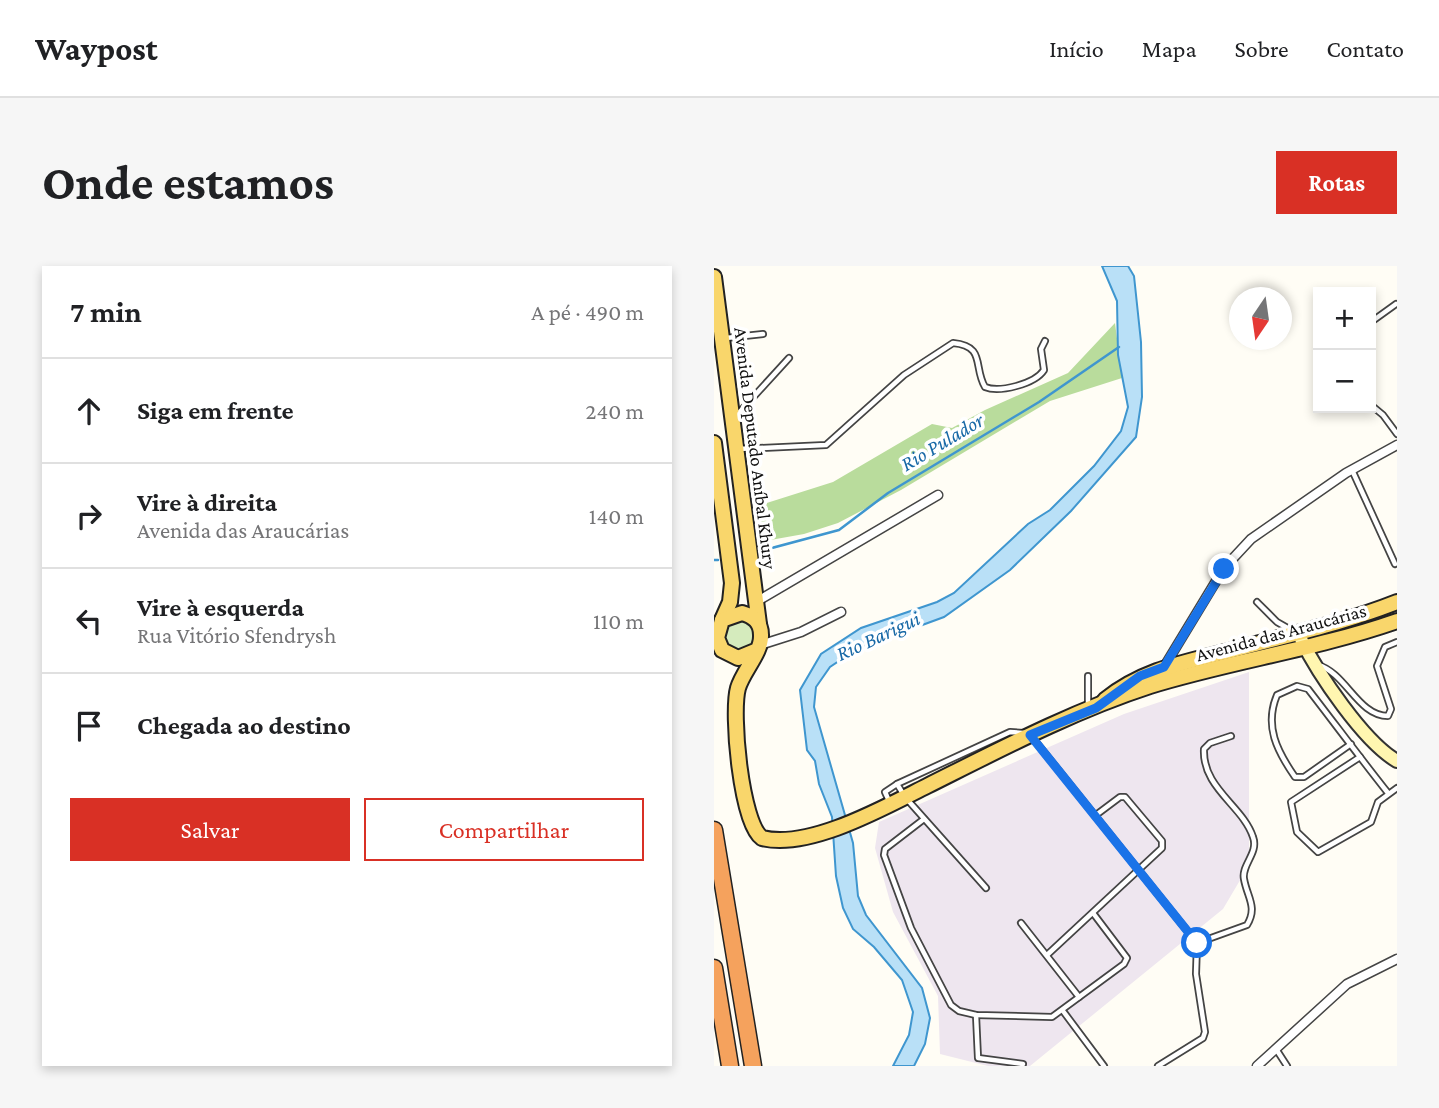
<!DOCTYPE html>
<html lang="pt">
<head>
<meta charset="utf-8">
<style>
  :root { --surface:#fff; --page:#f6f6f6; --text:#202124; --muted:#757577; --line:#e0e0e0; --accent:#d93025 }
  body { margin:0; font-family:"Crimson Pro",serif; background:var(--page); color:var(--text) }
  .controls { position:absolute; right:21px; top:21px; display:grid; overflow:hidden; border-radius:0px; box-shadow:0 4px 10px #0003 }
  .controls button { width:63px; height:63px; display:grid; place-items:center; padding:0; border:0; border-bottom:2px solid var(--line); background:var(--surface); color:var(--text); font:35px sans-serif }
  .compass { position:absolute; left:515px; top:21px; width:63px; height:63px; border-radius:50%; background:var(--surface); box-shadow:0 4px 10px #0003; rotate:193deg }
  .stop { position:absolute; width:21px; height:21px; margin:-16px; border:5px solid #1a73e8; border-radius:50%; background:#fff }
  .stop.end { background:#1a73e8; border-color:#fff; box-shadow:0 2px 7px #0008 }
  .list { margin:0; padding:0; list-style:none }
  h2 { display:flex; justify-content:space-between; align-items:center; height:91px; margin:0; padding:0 28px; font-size:30px }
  h2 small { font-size:23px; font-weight:400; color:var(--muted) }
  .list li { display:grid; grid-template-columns:46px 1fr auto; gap:21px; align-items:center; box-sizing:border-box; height:105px; padding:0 28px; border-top:2px solid var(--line) }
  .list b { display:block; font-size:26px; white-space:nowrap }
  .list p { margin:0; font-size:23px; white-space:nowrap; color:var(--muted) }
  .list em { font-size:23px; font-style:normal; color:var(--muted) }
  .actions { display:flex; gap:14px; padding:21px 28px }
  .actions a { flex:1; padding:16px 0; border:2px solid var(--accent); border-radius:0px; text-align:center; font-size:24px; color:var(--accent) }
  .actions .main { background:var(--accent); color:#fff }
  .icon { flex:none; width:38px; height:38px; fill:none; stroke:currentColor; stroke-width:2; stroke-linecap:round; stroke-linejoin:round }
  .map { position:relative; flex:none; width:683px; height:800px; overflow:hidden; border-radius:0px }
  header { display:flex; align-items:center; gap:42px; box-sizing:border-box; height:98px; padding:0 35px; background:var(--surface); border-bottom:2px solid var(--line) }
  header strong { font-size:33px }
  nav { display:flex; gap:38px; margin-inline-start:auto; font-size:24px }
  .intro { display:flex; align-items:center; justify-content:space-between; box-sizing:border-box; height:168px; padding:0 42px }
  h1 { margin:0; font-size:49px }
  .button { padding:18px 32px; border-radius:0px; background:var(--accent); color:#fff; font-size:24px; font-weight:700 }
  main { display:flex; gap:42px; padding:0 42px }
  aside { flex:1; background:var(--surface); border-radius:0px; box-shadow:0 4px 10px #0003 }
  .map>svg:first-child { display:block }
  .industrial { fill:#eee6ef }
  .green { fill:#d5ebbd }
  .forest { fill:#b9dc9c }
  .water { fill:#b9e0f7; stroke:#3f96cf; stroke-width:2 }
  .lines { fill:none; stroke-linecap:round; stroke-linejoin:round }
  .stream { stroke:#3f96cf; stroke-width:2.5 }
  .lane-casing { stroke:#444; stroke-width:8 }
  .street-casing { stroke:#444; stroke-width:11 }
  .secondary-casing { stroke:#333; stroke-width:16 }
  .primary-casing { stroke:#222; stroke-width:18 }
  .highway-casing { stroke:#222; stroke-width:19 }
  .lane { stroke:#fff; stroke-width:4.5 }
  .street { stroke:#fff; stroke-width:8 }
  .secondary { stroke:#fff6b0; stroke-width:12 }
  .primary { stroke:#f9d66b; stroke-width:14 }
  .highway { stroke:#f5a25d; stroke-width:16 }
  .route { stroke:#1a73e8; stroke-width:9 }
  .labels { text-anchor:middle; stroke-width:7; stroke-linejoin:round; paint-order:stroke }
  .street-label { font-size:19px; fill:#111; stroke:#fff }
  .water-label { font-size:21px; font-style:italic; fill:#1768a6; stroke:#fff }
</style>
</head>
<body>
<header>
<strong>Waypost</strong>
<nav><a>Início</a><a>Mapa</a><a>Sobre</a><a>Contato</a></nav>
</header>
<div class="intro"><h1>Onde estamos</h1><a class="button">Rotas</a></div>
<main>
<aside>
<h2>7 min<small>A pé · 490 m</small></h2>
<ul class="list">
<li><svg class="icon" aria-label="ahead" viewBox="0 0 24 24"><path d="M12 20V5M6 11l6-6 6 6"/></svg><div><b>Siga em frente</b></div><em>240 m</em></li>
<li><svg class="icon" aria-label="right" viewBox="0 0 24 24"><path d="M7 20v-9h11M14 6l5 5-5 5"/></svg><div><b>Vire à direita</b><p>Avenida das Araucárias</p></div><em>140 m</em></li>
<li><svg class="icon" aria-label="left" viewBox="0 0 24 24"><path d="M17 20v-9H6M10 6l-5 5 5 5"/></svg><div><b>Vire à esquerda</b><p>Rua Vitório Sfendrysh</p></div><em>110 m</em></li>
<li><svg class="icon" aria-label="arrive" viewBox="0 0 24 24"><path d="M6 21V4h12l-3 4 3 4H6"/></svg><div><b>Chegada ao destino</b></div></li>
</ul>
<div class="actions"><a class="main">Salvar</a><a>Compartilhar</a></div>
</aside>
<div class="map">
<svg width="683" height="800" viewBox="0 0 683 800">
  <rect width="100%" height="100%" fill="#fffdf5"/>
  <polygon class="industrial" points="535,406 535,599 509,643 316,800 274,800 226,788 224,730 179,646 161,582 165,556 410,448"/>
  <circle class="green" cx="25" cy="369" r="16"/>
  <polygon class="forest" points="401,57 408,112 336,135 187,224 124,257 90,268 45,276 40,241 119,216 218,158 238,162 271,144 354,107"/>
  <polygon class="water" points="388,0 414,0 420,10 427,76 428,131 422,171 357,245 296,304 230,351 143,383 116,401 102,421 100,441 139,577 144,630 152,649 208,722 216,752 211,778 200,800 179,800 195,769 199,746 188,714 160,681 139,663 129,642 122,610 118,551 105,518 101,495 93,484 86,424 107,388 147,362 223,336 240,327 314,258 336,244 380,200 407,165 414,141 404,89 403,35"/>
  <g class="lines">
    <g class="stream">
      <polyline points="43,286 125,264 174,227 325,136 405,81"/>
      <polyline points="0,294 4,294"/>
    </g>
    <g class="lane-casing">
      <g id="lane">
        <polyline points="657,56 682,38"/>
        <polyline points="12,72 49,68"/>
        <polyline points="657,139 669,149 683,168"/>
        <polyline points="22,150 75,92"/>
        <path d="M24 183 112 179 190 109 239 77C272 80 259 101 271 121 285 127 321 118 330 104L327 83 331 75"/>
        <polyline points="638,204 681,298"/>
        <polyline points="543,336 563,356 577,364"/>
        <path d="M604 399C632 407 644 450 674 450L677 443 663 400 671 381 683 376"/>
        <polyline points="374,440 374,410"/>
        <polyline points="318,471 483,677 482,708 491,766 489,772 444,800"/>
        <path d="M637 478 590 511H581C563 485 550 460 563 429L583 420 594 423C621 458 647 493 674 527"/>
        <polyline points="646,491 577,536 583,566 604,586 657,556 664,536 683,522"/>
        <polyline points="183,518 191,531 272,622"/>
        <polyline points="176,537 171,526 183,518 296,466 310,467"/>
        <polyline points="210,553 171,583 170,589 197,662 237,739 245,745 262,749 338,751 410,698 413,692 379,647"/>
        <polyline points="307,657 365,731"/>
        <path d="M483 677 533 659C544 641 533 631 530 613 527 599 545 587 539 571 529 540 488 522 490 483L496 477 517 470"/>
        <polyline points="333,689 448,582 448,575 411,531 406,531 382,549"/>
        <polyline points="349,745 390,800"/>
        <polyline points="262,749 264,792 309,798"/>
        <polyline points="562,783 573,800"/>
      </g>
    </g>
    <g class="street-casing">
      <g id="street">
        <polyline points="42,336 224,229"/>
        <polyline points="46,379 87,366 127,346"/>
        <polyline points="450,401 510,302 537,273 632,207 683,179"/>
        <polyline points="543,800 633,718 683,693"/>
      </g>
    </g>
    <g class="secondary-casing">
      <path id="secondary" d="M587 373C604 408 650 476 683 495"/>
    </g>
    <g class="primary-casing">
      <g id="primary">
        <polyline points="0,11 45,358"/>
        <polyline points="0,177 18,317 16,336 8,354"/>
        <path d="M41 385 24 392 8 384 3 372 8 354 28 347C39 350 47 356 47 369 48 386 29 405 24 422 17 447 27 557 48 572 95 584 171 541 213 520 285 484 359 445 436 420 517 395 603 383 683 355"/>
        <path d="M391 434C429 403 473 396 519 384 574 369 630 357 683 336"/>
      </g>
    </g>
    <g class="highway-casing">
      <g id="highway">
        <polyline points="0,564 39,800"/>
        <polyline points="0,702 16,800"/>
      </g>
    </g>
    <use href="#lane" class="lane"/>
    <use href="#street" class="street"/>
    <use href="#secondary" class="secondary"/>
    <use href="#primary" class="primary"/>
    <use href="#highway" class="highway"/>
  </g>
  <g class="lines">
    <polyline class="route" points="483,677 316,469 382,442 426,410 450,401 510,303"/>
  </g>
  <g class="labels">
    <g class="street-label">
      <text transform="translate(42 182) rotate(83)" y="7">Avenida Deputado Aníbal Khury</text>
      <text transform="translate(567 366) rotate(-15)" y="7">Avenida das Araucárias</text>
    </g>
    <g class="water-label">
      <text transform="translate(228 176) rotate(-31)" y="7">Rio Pulador</text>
      <text transform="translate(164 370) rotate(-25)" y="7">Rio Barigui</text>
    </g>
  </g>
</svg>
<div class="controls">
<button>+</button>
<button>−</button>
</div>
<svg class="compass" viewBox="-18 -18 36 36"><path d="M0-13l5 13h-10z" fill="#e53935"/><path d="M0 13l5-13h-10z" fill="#757577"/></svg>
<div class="stop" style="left:483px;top:677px"></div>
<div class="stop end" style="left:510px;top:303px"></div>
</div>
</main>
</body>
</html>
